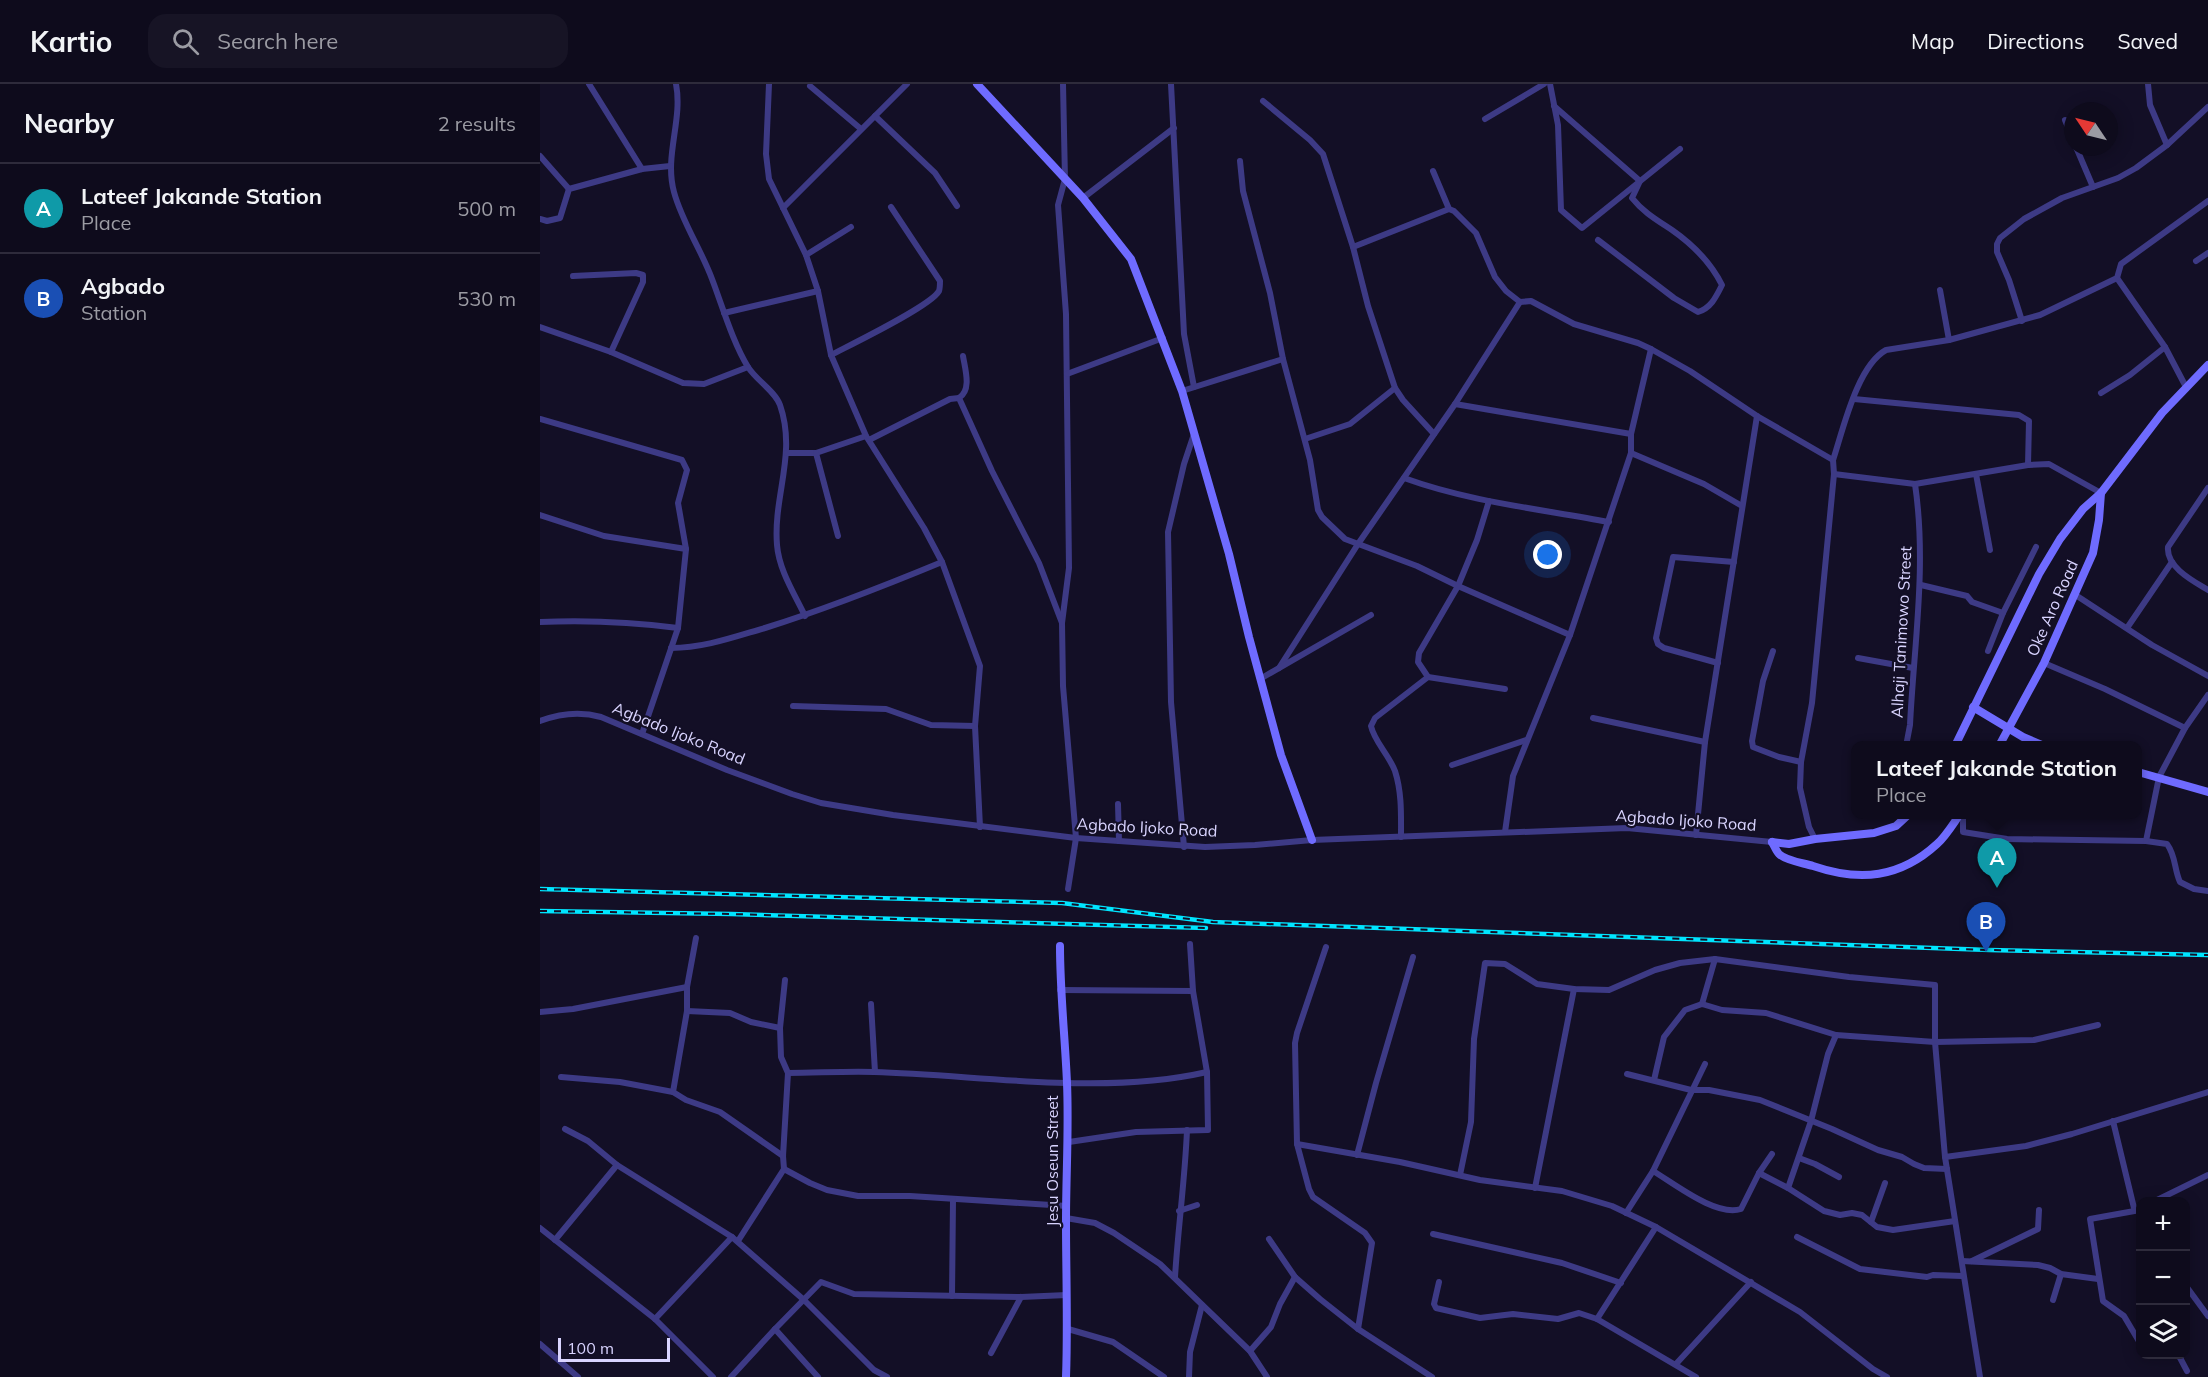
<!DOCTYPE html>
<html lang="en">
<head>
<meta charset="utf-8">
<style>
  :root { --surface:#0e0b1c; --page:#171425; --text:#f1f3f6; --muted:#9b9ba3; --line:#2e2b3b; --accent:#0f766e }
  body { margin:0; font-family:Mulish,sans-serif; background:var(--page); color:var(--text) }
  .controls { position:absolute; right:18px; bottom:18px; display:grid; overflow:hidden; border-radius:12px; box-shadow:0 3px 15px #0003 }
  .controls button { width:54px; height:54px; display:grid; place-items:center; padding:0; border:0; border-bottom:2px solid var(--line); background:var(--surface); color:var(--text); font:30px sans-serif }
  .compass { position:absolute; left:1524px; top:18px; width:54px; height:54px; border-radius:50%; background:var(--surface); box-shadow:0 3px 15px #0003; rotate:305deg }
  .scale { position:absolute; left:18px; bottom:15px; width:112px; box-sizing:border-box; padding-left:6px; border:3px solid #d9d4ff; border-top:0; font-size:16px; line-height:21px; white-space:nowrap; color:#d9d4ff; -webkit-text-stroke:4px #130f26; paint-order:stroke }
  .you { position:absolute; left:1008px; top:471px; width:21px; height:21px; margin:-15px; border:4px solid #fff; border-radius:50%; background:#1a73e8; box-shadow:0 0 0 9px #1a73e833 }
  .badge { display:grid; place-items:center; width:39px; height:39px; border-radius:50%; background:var(--accent); color:#fff; font-size:20px; font-weight:700 }
  .pin { position:absolute; translate:-50% -50px; filter:drop-shadow(0 2px 3px #0008) }
  .pin::after { content:''; position:absolute; top:32px; width:21px; height:18px; background:inherit; clip-path:polygon(0 0,100% 0,50% 100%) }
  .popup { position:absolute; left:1311px; top:657px; width:291px; height:78px; box-sizing:border-box; display:grid; place-content:center; border-radius:12px; background:var(--surface); filter:drop-shadow(0 2px 4px #0005); font-size:20px; white-space:nowrap; color:var(--muted) }
  .popup b { font-size:22px; color:var(--text) }
  .popup::after { content:''; position:absolute; left:50%; top:100%; margin-left:-12px; border:12px solid transparent; border-top-color:var(--surface) }
  .list { margin:0; padding:0; list-style:none }
  h2 { display:flex; justify-content:space-between; align-items:center; height:78px; margin:0; padding:0 24px; font-size:26px }
  h2 small { font-size:20px; font-weight:400; color:var(--muted) }
  .list li { display:grid; grid-template-columns:39px 1fr auto; gap:18px; align-items:center; box-sizing:border-box; height:90px; padding:0 24px; border-top:2px solid var(--line) }
  .list b { display:block; font-size:22px; white-space:nowrap }
  .list p { margin:0; font-size:20px; white-space:nowrap; color:var(--muted) }
  .list em { font-size:20px; font-style:normal; color:var(--muted) }
  .icon { flex:none; width:33px; height:33px; fill:none; stroke:currentColor; stroke-width:2; stroke-linecap:round; stroke-linejoin:round }
  .map { position:relative; flex:none; width:1668px; height:1293px; overflow:hidden }
  header { display:flex; align-items:center; gap:36px; box-sizing:border-box; height:84px; padding:0 30px; background:var(--surface); border-bottom:2px solid var(--line) }
  header strong { font-size:28px }
  nav { display:flex; gap:33px; margin-inline-start:auto; font-size:21px }
  .search { width:420px; height:54px; background:var(--page); display:flex; align-items:center; gap:15px; box-sizing:border-box; padding:0 21px; border-radius:18px; color:var(--muted); font-size:22px }
  main { display:flex }
  aside { flex:1; background:var(--surface) }
  .map>svg:first-child { display:block }
  .lines { fill:none; stroke-linecap:round; stroke-linejoin:round }
  .minor { stroke:#3d3a85; stroke-width:6 }
  .secondary { stroke:#6f6bff; stroke-width:8 }
  .rail-casing { stroke:#00e5ff; stroke-width:4.5 }
  .rail { stroke:#130f26; stroke-width:2; stroke-dasharray:7; stroke-linecap:butt }
  .labels { text-anchor:middle; stroke-width:4.5; stroke-linejoin:round; paint-order:stroke }
  .street-label { font-size:16px; fill:#d9d4ff; stroke:#130f26 }
</style>
</head>
<body>
<header>
<strong>Kartio</strong>
<div class="search"><svg class="icon" aria-label="search" viewBox="0 0 24 24"><circle cx="10" cy="10" r="6"/><path d="M15 15l6 6"/></svg>Search here</div>
<nav><a>Map</a><a>Directions</a><a>Saved</a></nav>
</header>
<main>
<aside>
<h2>Nearby<small>2 results</small></h2>
<ul class="list">
<li><span class="badge" style="background:#0f9aa8">A</span><div><b>Lateef Jakande Station</b><p>Place</p></div><em>500 m</em></li>
<li><span class="badge" style="background:#1a4fb4">B</span><div><b>Agbado</b><p>Station</p></div><em>530 m</em></li>
</ul>
</aside>
<div class="map">
<svg width="1668" height="1293" viewBox="0 0 1668 1293">
  <rect width="100%" height="100%" fill="#130f26"/>
  <g class="lines">
    <g class="minor">
      <polyline points="49,0 102,85"/>
      <path d="M136 0C143 36 124 72 134 108 142 138 161 165 172 195 182 221 193 259 208 283 216 296 235 307 240 321 257 370 233 412 237 461 239 486 254 509 265 532"/>
      <polyline points="229,0 226,70 229,95 266,171 278,207 291,271 326,352 384,444 402,478 440,582 435,642 440,743"/>
      <polyline points="523,0 525,95 518,121 526,230 529,484 522,539 523,602 536,754 528,805"/>
      <polyline points="631,0 644,250 654,303"/>
      <polyline points="1010,0 1018,41 1021,126 1042,144 1140,65"/>
      <polyline points="1608,0 1610,21 1627,61"/>
      <polyline points="270,2 321,45"/>
      <polyline points="723,17 770,56 783,70 813,163 828,222 855,304 863,316 894,350"/>
      <path d="M1014 22 1100 97 1092 114C1103 128 1117 136 1132 146 1152 160 1171 179 1182 201 1176 213 1171 224 1158 228L1134 214 1058 156"/>
      <polyline points="335,32 395,89 417,122"/>
      <polyline points="945,35 1004,0"/>
      <polyline points="1525,36 1533,55"/>
      <polyline points="1536,63 1553,103"/>
      <polyline points="0,72 29,105"/>
      <polyline points="700,77 703,107 730,209 743,275 770,376 778,426 782,433 805,455 877,482 918,502 1030,551"/>
      <polyline points="893,87 909,125 914,127 936,149 955,193 966,207 980,218 991,217 1034,240 1098,259 1111,265 1150,287 1217,332 1293,376"/>
      <polyline points="543,114 634,44"/>
      <polyline points="243,124 367,0"/>
      <polyline points="0,135 7,137 20,134 29,105 102,85 130,82"/>
      <polyline points="813,163 909,125"/>
      <polyline points="266,171 311,143"/>
      <polyline points="1656,177 1668,169"/>
      <polyline points="33,192 96,189 103,191 103,198 71,268"/>
      <polyline points="1577,194 1625,263 1646,303"/>
      <polyline points="1400,206 1409,256"/>
      <polyline points="184,229 278,207"/>
      <polyline points="1482,237 1469,196 1457,168 1457,160 1460,154 1484,135 1522,114 1578,94 1596,84 1627,61 1668,23"/>
      <polyline points="0,243 71,268 143,299 164,300 208,283"/>
      <path d="M291 271C310 261 391 222 399 207 400 204 400 201 400 197L351 123"/>
      <path d="M423 272C425 285 432 306 419 314L452 387 499 479 522 539"/>
      <polyline points="527,290 623,254"/>
      <polyline points="642,307 743,275"/>
      <polyline points="1561,309 1590,291 1625,263"/>
      <polyline points="1314,315 1479,331 1489,337 1488,381"/>
      <polyline points="915,320 1091,350"/>
      <polyline points="0,335 142,376 147,386 138,419 146,465 138,544 102,650"/>
      <polyline points="765,355 810,340 855,304"/>
      <polyline points="329,356 410,315 419,314"/>
      <polyline points="247,369 276,369 326,352"/>
      <polyline points="276,369 298,452"/>
      <polyline points="1091,369 1164,400 1202,422"/>
      <polyline points="1294,390 1375,400 1488,381 1509,380 1561,409"/>
      <polyline points="1436,390 1450,466"/>
      <path d="M864 394C930 418 1000 425 1069 438"/>
      <path d="M1668 404 1628 463C1626 483 1653 497 1668 506"/>
      <polyline points="0,431 64,452 146,465"/>
      <polyline points="1381,501 1427,512 1432,518 1463,529 1448,567"/>
      <polyline points="1534,510 1612,561 1668,592"/>
      <polyline points="1463,529 1496,463"/>
      <path d="M0 538C47 536 92 538 138 544"/>
      <polyline points="1587,544 1632,478"/>
      <path d="M131 564C164 564 194 553 225 544 286 525 344 502 402 478"/>
      <polyline points="1233,567 1223,597 1212,657 1213,663 1239,673 1261,678"/>
      <polyline points="1318,574 1373,584"/>
      <polyline points="1178,579 1124,564 1118,560 1116,554 1133,473 1194,478"/>
      <polyline points="1504,579 1565,605 1645,644"/>
      <polyline points="739,584 818,460 915,320 980,218"/>
      <polyline points="888,593 878,578 879,569 918,502 937,456 949,417"/>
      <polyline points="720,595 831,531"/>
      <polyline points="253,622 346,625 391,641 435,642"/>
      <polyline points="1053,634 1165,658"/>
      <path d="M0 637C21 629 40 627 61 633L187 686 252 710 281 719 353 731 536 754 665 763 715 761 772 756 1087 744 1232 758"/>
      <path d="M1366 662 1370 641C1374 560 1387 481 1375 400"/>
      <polyline points="912,681 986,656"/>
      <polyline points="578,720 579,757"/>
      <path d="M1423 730V748L1467 755 1606 757 1627 760C1636 772 1634 785 1640 798L1654 805 1668 807"/>
      <polyline points="965,748 973,692 1030,551 1091,369 1091,350 1111,265"/>
      <polyline points="1156,751 1165,658 1217,332"/>
      <path d="M861 753C861 731 862 709 855 687 849 671 834 657 831 642L835 634 888 593 965 605"/>
      <path d="M1275 755 1269 743 1260 704 1261 678 1272 619 1294 390 1293 376C1303 346 1317 282 1346 266L1409 256 1500 231 1577 194 1581 180 1668 117"/>
      <polyline points="1606,757 1619,693 1645,644 1668,611"/>
      <polyline points="644,763 631,618 628,448 644,380 654,350"/>
      <polyline points="156,854 147,903 147,927 133,1008 146,1016 180,1028 243,1072"/>
      <polyline points="786,863 757,949 755,959 757,1060 769,1105 773,1113 825,1149 832,1159 818,1245"/>
      <polyline points="520,906 653,907"/>
      <polyline points="331,920 335,988"/>
      <polyline points="1162,920 1175,875 1309,893 1395,901 1395,958 1405,1073 1440,1293"/>
      <polyline points="147,927 190,929 211,938 240,944"/>
      <polyline points="0,928 33,925 147,903"/>
      <path d="M248 989C276 989 306 987 334 988 442 991 561 1012 667 988"/>
      <polyline points="1087,990 1151,1006 1169,1006 1220,1016 1292,1045 1338,1066 1362,1073 1374,1080 1384,1084 1407,1085"/>
      <polyline points="21,993 80,998 133,1008"/>
      <polyline points="1114,996 1124,953 1145,926 1162,920 1182,926 1226,929 1296,951 1395,958 1494,956 1558,941"/>
      <polyline points="1573,1037 1594,1124 1599,1127"/>
      <polyline points="25,1045 48,1057 77,1081 192,1153 264,1216 334,1286 347,1293"/>
      <polyline points="529,1058 596,1048 668,1046 667,988 653,907 650,860"/>
      <polyline points="757,1060 860,1078 940,1096 1022,1107 1072,1122 1116,1143 1260,1228 1333,1285 1347,1293"/>
      <polyline points="817,1071 836,999 873,873"/>
      <polyline points="1405,1073 1486,1062 1532,1050 1668,1008"/>
      <polyline points="1259,1074 1275,1080 1299,1093"/>
      <polyline points="244,1085 270,1099 287,1106 318,1112 370,1112 527,1122"/>
      <path d="M1113 1087C1135 1100 1176 1133 1201 1125L1219 1089 1232 1070"/>
      <polyline points="1219,1089 1248,1104 1284,1127 1300,1131 1312,1129 1322,1131 1337,1143 1353,1146 1415,1137"/>
      <polyline points="920,1091 931,1038 934,955 945,879 965,880 997,900 1034,905 1069,906 1115,886 1140,879 1175,875"/>
      <polyline points="995,1104 1034,905"/>
      <polyline points="1248,1104 1271,1037 1288,970 1296,951"/>
      <polyline points="1613,1118 1668,1091"/>
      <polyline points="1600,1126 1550,1135 1563,1217 1584,1232 1600,1259"/>
      <polyline points="639,1127 657,1121"/>
      <polyline points="1086,1129 1113,1087 1165,980"/>
      <polyline points="526,1134 555,1139 574,1149 620,1180 710,1267 727,1293"/>
      <polyline points="1331,1138 1345,1099"/>
      <polyline points="0,1144 115,1235 173,1293"/>
      <polyline points="893,1150 1022,1179 1081,1199"/>
      <polyline points="1257,1153 1320,1185 1387,1193 1393,1191 1422,1192"/>
      <polyline points="729,1155 755,1193 780,1215 818,1245 892,1293"/>
      <polyline points="15,1156 77,1081"/>
      <polyline points="198,1157 244,1085 243,1072 248,989 241,973 240,944 245,896"/>
      <polyline points="1422,1177 1498,1181 1510,1184 1521,1190 1558,1195"/>
      <polyline points="1432,1177 1498,1145 1499,1126"/>
      <path d="M635 1193C638 1144 645 1095 647 1046"/>
      <polyline points="899,1198 894,1220 896,1224 940,1234 973,1230 1018,1235 1039,1229 1057,1235 1156,1293"/>
      <polyline points="1646,1202 1668,1232"/>
      <polyline points="412,1212 413,1116"/>
      <polyline points="1513,1216 1521,1190"/>
      <polyline points="115,1235 192,1153"/>
      <polyline points="1057,1235 1116,1143"/>
      <polyline points="235,1245 278,1293"/>
      <polyline points="528,1245 573,1258 624,1293"/>
      <polyline points="0,1260 38,1293"/>
      <polyline points="710,1267 731,1243 740,1220 755,1193"/>
      <polyline points="451,1269 481,1213"/>
      <polyline points="1638,1270 1647,1287"/>
      <polyline points="1136,1280 1211,1198"/>
      <polyline points="191,1293 235,1245 281,1198 314,1210 481,1213 527,1211"/>
      <polyline points="649,1293 650,1268 662,1221"/>
    </g>
    <g class="secondary">
      <polyline points="437,0 543,114 591,175 642,307 689,470 709,553 741,671 772,756"/>
      <polyline points="1433,623 1483,653 1504,662"/>
      <polyline points="1415,662 1499,490 1520,455 1543,425 1561,409 1622,329 1668,281"/>
      <polyline points="1459,662 1504,579 1553,469 1559,436 1561,409"/>
      <polyline points="1598,688 1668,708"/>
      <path d="M1232 758C1234 761 1236 767 1239 770 1246 777 1264 779 1273 782 1320 798 1360 794 1397 760 1406 752 1413 740 1420 730"/>
      <polyline points="1232,758 1249,760 1275,755 1334,749 1356,742 1369,730"/>
      <path d="M520 862C520 908 525 953 527 999 529 1045 526 1091 526 1137 526 1189 528 1241 526 1293"/>
    </g>
    <g class="rail-casing">
      <g id="rail">
        <polyline points="0,805 522,819 673,838 1449,866 1668,871"/>
        <polyline points="0,827 191,830 666,844"/>
      </g>
    </g>
    <use href="#rail" class="rail"/>
  </g>
  <g class="labels">
    <g class="street-label">
      <text transform="translate(1512 524) rotate(-66)" y="6">Oke Aro Road</text>
      <text transform="translate(1361 548) rotate(-87)" y="6">Alhaji Tanimowo Street</text>
      <text transform="translate(139 649) rotate(22)" y="6">Agbado Ijoko Road</text>
      <text transform="translate(1146 736) rotate(4)" y="6">Agbado Ijoko Road</text>
      <text transform="translate(607 743) rotate(3)" y="6">Agbado Ijoko Road</text>
      <text transform="translate(512 1077) rotate(-90)" y="6">Jesu Oseun Street</text>
    </g>
  </g>
</svg>
<div class="controls">
<button>+</button>
<button>−</button>
<button><svg class="icon" aria-label="layers" viewBox="0 0 24 24"><path d="M12 4l9 5-9 5-9-5zM3 14l9 5 9-5"/></svg></button>
</div>
<svg class="compass" viewBox="-18 -18 36 36"><path d="M0-13l5 13h-10z" fill="#e53935"/><path d="M0 13l5-13h-10z" fill="#9b9ba3"/></svg>
<div class="scale">100 m</div>
<div class="you"></div>
<div class="pin badge" style="left:1457px;top:804px;background:#0f9aa8">A</div>
<div class="popup"><b>Lateef Jakande Station</b>Place</div>
<div class="pin badge" style="left:1446px;top:868px;background:#1a4fb4">B</div>
</div>
</main>
</body>
</html>
